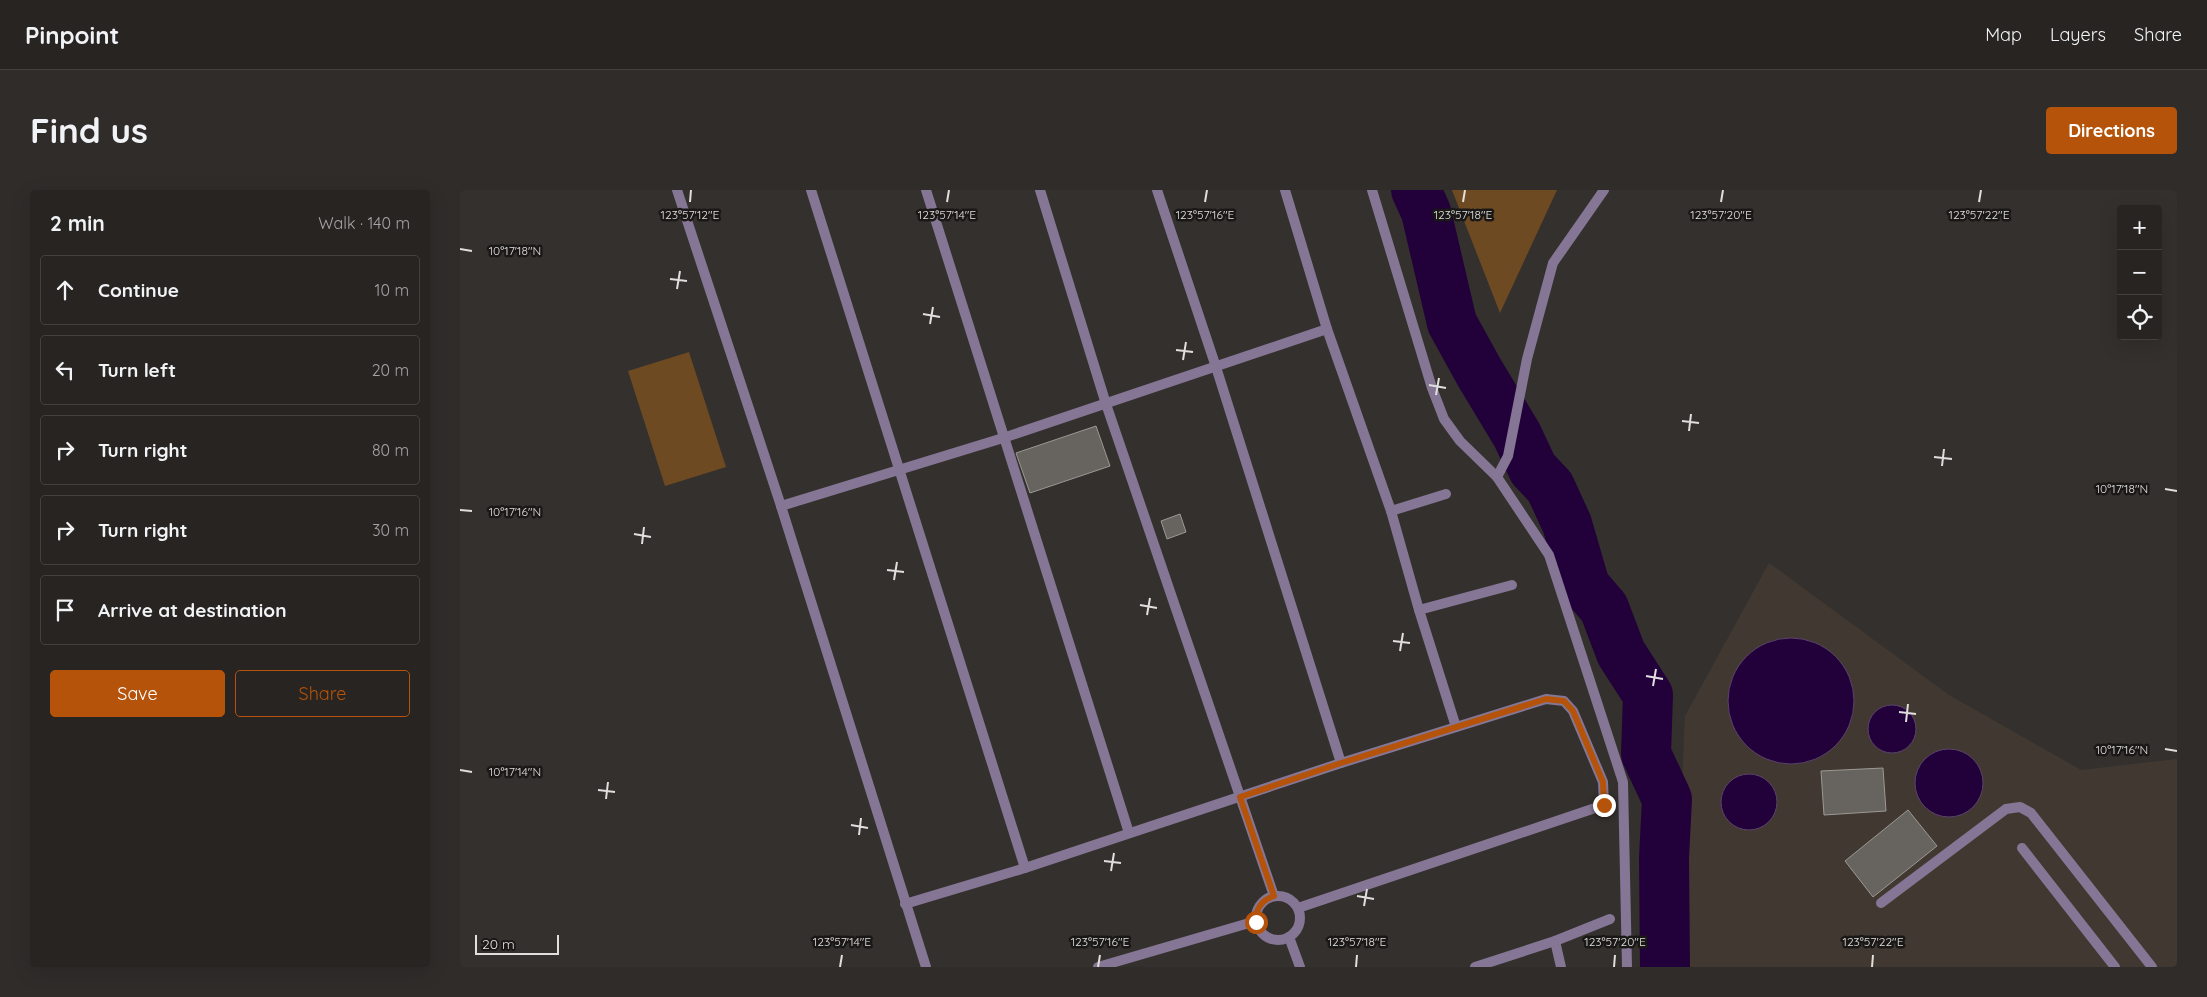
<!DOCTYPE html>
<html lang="en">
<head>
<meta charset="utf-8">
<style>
  :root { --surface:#272422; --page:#2f2c2a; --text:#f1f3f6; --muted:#a4a4a5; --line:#434140; --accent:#b45309 }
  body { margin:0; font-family:Quicksand,sans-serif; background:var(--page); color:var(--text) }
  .controls { position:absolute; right:15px; top:15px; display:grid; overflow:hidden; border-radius:5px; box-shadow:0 5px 20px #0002 }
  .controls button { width:45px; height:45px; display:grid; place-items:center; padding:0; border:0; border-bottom:1px solid var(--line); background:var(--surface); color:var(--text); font:25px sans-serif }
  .scale { position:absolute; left:15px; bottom:12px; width:84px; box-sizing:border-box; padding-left:5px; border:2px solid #e1dfdd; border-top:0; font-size:14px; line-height:18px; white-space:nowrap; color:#e1dfdd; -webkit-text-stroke:4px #1a1817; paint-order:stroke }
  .stop { position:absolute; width:15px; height:15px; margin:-11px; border:4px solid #b45309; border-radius:50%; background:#fff }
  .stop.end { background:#b45309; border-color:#fff; box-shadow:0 1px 5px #0008 }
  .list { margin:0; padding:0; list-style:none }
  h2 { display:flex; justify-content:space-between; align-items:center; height:65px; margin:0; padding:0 20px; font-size:21px }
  h2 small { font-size:16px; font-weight:400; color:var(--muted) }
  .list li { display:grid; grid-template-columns:32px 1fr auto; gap:15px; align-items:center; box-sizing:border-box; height:70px; margin:0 10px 10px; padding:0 10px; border:1px solid var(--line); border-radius:5px }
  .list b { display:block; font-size:19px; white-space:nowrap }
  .list em { font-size:16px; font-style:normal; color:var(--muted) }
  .actions { display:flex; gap:10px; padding:15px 20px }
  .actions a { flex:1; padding:11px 0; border:1px solid var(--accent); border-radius:5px; text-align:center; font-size:18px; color:var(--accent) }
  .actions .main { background:var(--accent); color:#fff }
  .icon { flex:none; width:28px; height:28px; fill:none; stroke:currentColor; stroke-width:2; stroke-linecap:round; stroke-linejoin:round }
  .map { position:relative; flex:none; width:1717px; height:777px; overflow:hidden; border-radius:5px }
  header { display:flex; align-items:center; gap:30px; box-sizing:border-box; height:70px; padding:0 25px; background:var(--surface); border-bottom:1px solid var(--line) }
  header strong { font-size:24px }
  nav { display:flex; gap:28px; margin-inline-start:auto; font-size:18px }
  .intro { display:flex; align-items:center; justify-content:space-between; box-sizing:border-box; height:120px; padding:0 30px }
  h1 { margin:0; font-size:35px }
  .button { padding:12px 22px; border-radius:5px; background:var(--accent); color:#fff; font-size:18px; font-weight:700 }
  main { display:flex; gap:30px; padding:0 30px }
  aside { flex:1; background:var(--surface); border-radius:5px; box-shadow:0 5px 20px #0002 }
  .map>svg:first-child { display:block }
  .built { fill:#413931 }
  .green { fill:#6e4a22 }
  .water { fill:#22003a; stroke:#5b436b }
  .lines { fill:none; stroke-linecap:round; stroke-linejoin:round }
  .river { stroke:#22003a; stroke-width:50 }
  .building { fill:#67635f; stroke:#9c9894 }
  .service { stroke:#847694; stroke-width:10 }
  .minor { stroke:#847694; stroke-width:10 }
  .route { stroke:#b45309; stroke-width:6 }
  .ticks { fill:none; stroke:#e1dfdd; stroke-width:2 }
  .ticks-label { font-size:12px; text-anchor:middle; fill:#e1dfdd; stroke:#1a1817; stroke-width:5; stroke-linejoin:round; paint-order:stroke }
</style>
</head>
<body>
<header>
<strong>Pinpoint</strong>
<nav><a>Map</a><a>Layers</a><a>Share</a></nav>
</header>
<div class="intro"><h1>Find us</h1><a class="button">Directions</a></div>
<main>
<aside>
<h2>2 min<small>Walk · 140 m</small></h2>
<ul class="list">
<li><svg class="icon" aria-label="ahead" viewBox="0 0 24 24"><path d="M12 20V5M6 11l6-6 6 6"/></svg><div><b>Continue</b></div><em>10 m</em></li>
<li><svg class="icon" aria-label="left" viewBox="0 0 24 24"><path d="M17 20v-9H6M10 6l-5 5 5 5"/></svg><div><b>Turn left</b></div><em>20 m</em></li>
<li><svg class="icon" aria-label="right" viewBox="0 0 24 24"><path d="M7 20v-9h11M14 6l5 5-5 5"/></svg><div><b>Turn right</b></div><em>80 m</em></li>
<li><svg class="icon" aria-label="right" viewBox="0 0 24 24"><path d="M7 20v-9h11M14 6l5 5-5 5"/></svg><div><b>Turn right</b></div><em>30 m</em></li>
<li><svg class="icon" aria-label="arrive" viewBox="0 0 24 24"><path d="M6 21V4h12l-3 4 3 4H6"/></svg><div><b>Arrive at destination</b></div></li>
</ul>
<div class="actions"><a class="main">Save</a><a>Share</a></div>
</aside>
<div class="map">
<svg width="1717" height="777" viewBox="0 0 1717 777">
  <rect width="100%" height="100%" fill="#34302d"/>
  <polygon class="built" points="1309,373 1489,505 1621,580 1717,569 1717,777 1214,777 1225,526"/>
  <g class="green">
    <polygon points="992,0 1097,0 1040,123"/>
    <polygon points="229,162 266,277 205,296 168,181"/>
  </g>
  <g class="water">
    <circle cx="1331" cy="511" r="63"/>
    <circle cx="1432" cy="539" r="24"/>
    <circle cx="1489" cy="593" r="34"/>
    <circle cx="1289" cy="612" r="28"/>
  </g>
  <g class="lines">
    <polyline class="river" points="956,0 966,22 992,133 1019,182 1057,245 1073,279 1090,297 1107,334 1125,396 1144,418 1161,463 1188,505 1186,564 1207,609 1204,668 1205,777"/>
  </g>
  <g class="building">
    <polygon points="636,236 650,276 570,303 556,263"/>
    <polygon points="720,324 726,342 707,349 701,331"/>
    <polygon points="1423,578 1426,621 1364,625 1361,581"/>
    <polygon points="1448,620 1477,656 1413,707 1385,671"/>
  </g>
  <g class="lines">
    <g class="service">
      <polyline points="1562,658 1655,777"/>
      <polyline points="1421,713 1546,619 1560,617 1571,623 1692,777"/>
    </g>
    <g class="minor">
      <polyline points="217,0 321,316 466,777"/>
      <polyline points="351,0 565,678"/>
      <polyline points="466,0 669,643"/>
      <polyline points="580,0 646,214 814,706"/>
      <polyline points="697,0 756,177 881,573"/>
      <polyline points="825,0 867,139 931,321 959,420 996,537"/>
      <polyline points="912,0 972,198 984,229 1000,251 1037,287 1089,365 1163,592 1167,777"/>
      <polyline points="1037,287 1048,266 1067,169 1093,73 1144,0"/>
      <polyline points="321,316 543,248 867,139"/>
      <polyline points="931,321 986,304"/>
      <polyline points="959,420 1052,395"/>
      <circle cx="818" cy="728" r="22"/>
      <polyline points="445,714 565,678 881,573 1086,509 1104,511 1113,521 1143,592 1144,615 838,718"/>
      <polyline points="829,747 840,777"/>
      <polyline points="1095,751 1101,777"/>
      <polyline points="638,777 796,731"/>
      <polyline points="1015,777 1095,751 1150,729"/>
    </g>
  </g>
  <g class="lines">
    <path class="route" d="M796 732C795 719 802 710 814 706L780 607 881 573 1086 509 1104 511 1113 521 1143 592 1144 615"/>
  </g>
  <path class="ticks" d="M230 12 231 0M487 12 489 0M745 12 747 0M1003 12 1005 0M1261 12 1263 0M1519 12 1521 0M0 59 12 61M210 89 227 91M217 99 220 81M463 124 480 127M470 134 473 117M716 160 733 162M723 170 726 152M969 195 986 198M976 205 979 188M1222 231 1239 233M1229 241 1231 224M1474 267 1492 269M1482 276 1484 259M1705 299 1717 301M0 320 12 321M174 344 191 347M182 354 184 337M427 380 444 382M434 390 437 372M680 415 697 418M687 425 690 408M933 451 950 453M940 461 943 443M1186 486 1203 489M1193 496 1196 479M1439 522 1456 524M1446 532 1448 514M1705 559 1717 561M0 580 12 582M138 600 155 602M146 609 148 592M391 635 408 638M399 645 401 628M644 671 661 673M651 681 654 663M897 706 914 709M904 716 907 699M380 777 382 765M638 777 640 765M896 777 897 765M1154 777 1155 765M1412 777 1413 765"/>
  <g class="ticks-label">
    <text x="230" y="29">123°57'12"E</text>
    <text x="487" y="29">123°57'14"E</text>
    <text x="745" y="29">123°57'16"E</text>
    <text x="1003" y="29">123°57'18"E</text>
    <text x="1261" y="29">123°57'20"E</text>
    <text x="1519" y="29">123°57'22"E</text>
    <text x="55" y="65">10°17'18"N</text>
    <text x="1662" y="303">10°17'18"N</text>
    <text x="55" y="326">10°17'16"N</text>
    <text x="1662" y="564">10°17'16"N</text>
    <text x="55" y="586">10°17'14"N</text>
    <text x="382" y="756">123°57'14"E</text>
    <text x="640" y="756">123°57'16"E</text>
    <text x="897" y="756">123°57'18"E</text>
    <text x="1155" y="756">123°57'20"E</text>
    <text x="1413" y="756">123°57'22"E</text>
  </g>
</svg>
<div class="controls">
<button>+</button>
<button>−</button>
<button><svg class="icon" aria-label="locate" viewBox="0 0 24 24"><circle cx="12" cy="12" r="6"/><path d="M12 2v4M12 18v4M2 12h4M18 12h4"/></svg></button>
</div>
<div class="scale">20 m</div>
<div class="stop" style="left:796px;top:732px"></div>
<div class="stop end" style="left:1144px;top:615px"></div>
</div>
</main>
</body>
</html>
